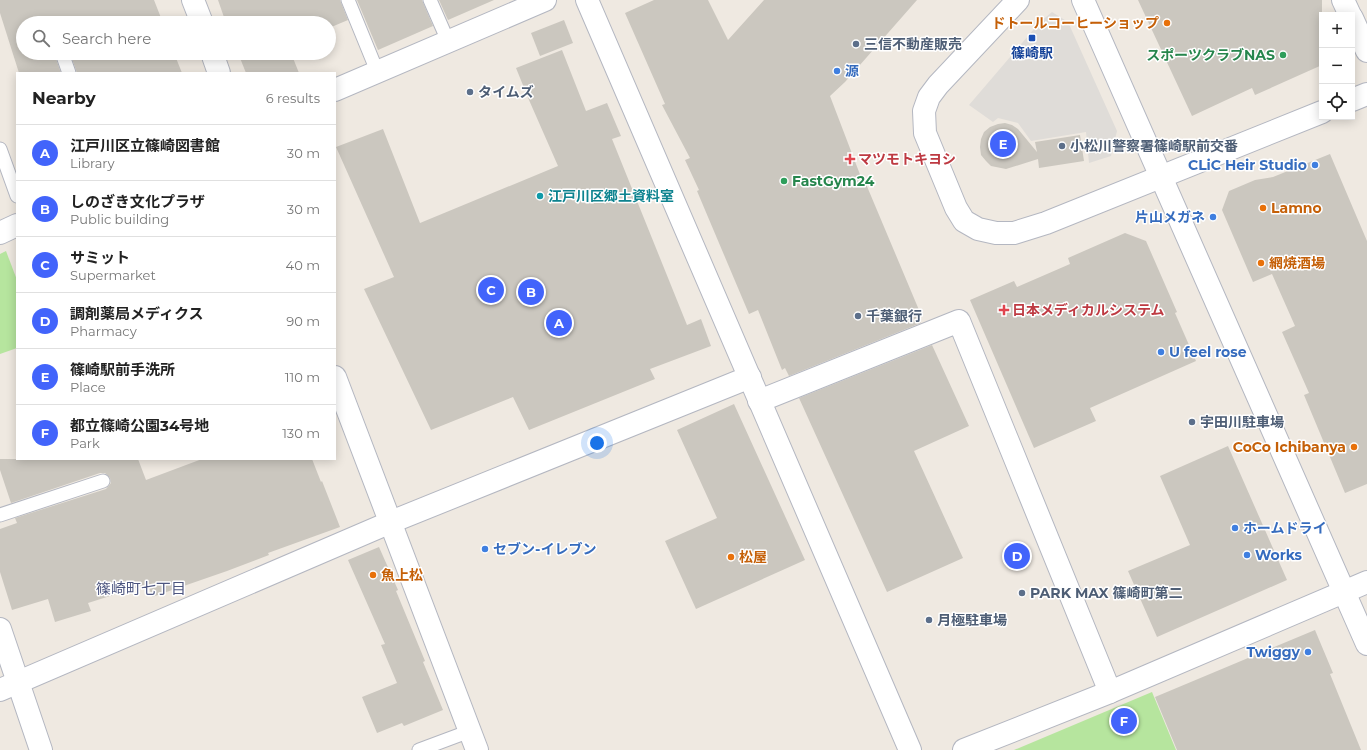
<!DOCTYPE html>
<html lang="en">
<head>
<meta charset="utf-8">
<style>
  :root { --surface:#fff; --page:#f6f6f6; --text:#222; --muted:#767676; --line:#e0e0e0; --accent:#4264fb }
  body { margin:0; font-family:Montserrat,"Noto Sans JP",sans-serif; background:var(--page); color:var(--text) }
  .controls { position:absolute; right:12px; top:12px; display:grid; overflow:hidden; border-radius:0px; box-shadow:0 2px 10px #0003 }
  .controls button { width:36px; height:36px; display:grid; place-items:center; padding:0; border:0; border-bottom:1px solid var(--line); background:var(--surface); color:var(--text); font:20px sans-serif }
  .you { position:absolute; left:597px; top:443px; width:14px; height:14px; margin:-10px; border:3px solid #fff; border-radius:50%; background:#1a73e8; box-shadow:0 0 0 6px #1a73e833 }
  .badge { display:grid; place-items:center; width:26px; height:26px; border-radius:50%; background:var(--accent); color:#fff; font-size:13px; font-weight:700 }
  .pin { position:absolute; translate:-50% -50%; border:2px solid #fff; box-shadow:0 1px 4px #0006 }
  .list { margin:0; padding:0; list-style:none }
  h2 { display:flex; justify-content:space-between; align-items:center; height:52px; margin:0; padding:0 16px; font-size:17px }
  h2 small { font-size:13px; font-weight:400; color:var(--muted) }
  .list li { display:grid; grid-template-columns:26px 1fr auto; gap:12px; align-items:center; box-sizing:border-box; height:56px; padding:0 16px; border-top:1px solid var(--line) }
  .list b { display:block; font-size:15px; white-space:nowrap }
  .list p { margin:0; font-size:13px; white-space:nowrap; color:var(--muted) }
  .list em { font-size:13px; font-style:normal; color:var(--muted) }
  .icon { flex:none; width:22px; height:22px; fill:none; stroke:currentColor; stroke-width:2; stroke-linecap:round; stroke-linejoin:round }
  .map { position:relative; flex:none; width:1367px; height:750px; overflow:hidden }
  .search { position:absolute; background:var(--surface); box-shadow:0 2px 10px #0003; left:16px; top:16px; width:320px; height:44px; display:flex; align-items:center; gap:10px; box-sizing:border-box; padding:0 14px; border-radius:22px; color:var(--muted); font-size:15px }
  .panel { position:absolute; background:var(--surface); box-shadow:0 2px 10px #0003; left:16px; top:72px; width:320px; height:388px; border-radius:0px }
  .map>svg:first-child { display:block }
  .green { fill:#b6e59e }
  .plaza { fill:#dfdcd8 }
  .building { fill:#cbc7bf }
  .lines { fill:none; stroke-linecap:round; stroke-linejoin:round }
  .service-casing { stroke:#b4b7c1; stroke-width:15 }
  .minor-casing { stroke:#b4b7c1; stroke-width:24 }
  .tertiary-casing { stroke:#b4b7c1; stroke-width:24 }
  .service { stroke:#fff; stroke-width:13 }
  .minor { stroke:#fff; stroke-width:22 }
  .tertiary { stroke:#fff; stroke-width:22 }
  .food-dot { fill:#e8710a; stroke:#fff; stroke-width:1.5 }
  .transit-dot { fill:#1a4fb4; stroke:#fff; stroke-width:1.5 }
  .service-dot { fill:#5c6f8a; stroke:#fff; stroke-width:1.5 }
  .leisure-dot { fill:#2e9e5b; stroke:#fff; stroke-width:1.5 }
  .shop-dot { fill:#3f7fe0; stroke:#fff; stroke-width:1.5 }
  .health-dot { fill:#e0444e; stroke:#fff; stroke-width:1.5 }
  .culture-dot { fill:#0f9aa8; stroke:#fff; stroke-width:1.5 }
  .labels { text-anchor:middle; stroke-width:3; stroke-linejoin:round; paint-order:stroke }
  .food-label { font-size:14px; font-weight:bold; fill:#c56008; stroke:#fff; text-anchor:start }
  .service-label { font-size:14px; font-weight:bold; fill:#4e5e75; stroke:#fff; text-anchor:start }
  .transit-label { font-size:14px; font-weight:bold; fill:#164399; stroke:#fff }
  .leisure-label { font-size:14px; font-weight:bold; fill:#27864d; stroke:#fff; text-anchor:end }
  .shop-label { font-size:14px; font-weight:bold; fill:#366cbe; stroke:#fff; text-anchor:start }
  .health-label { font-size:14px; font-weight:bold; fill:#be3a42; stroke:#fff; text-anchor:start }
  .culture-label { font-size:14px; font-weight:bold; fill:#0d838f; stroke:#fff; text-anchor:start }
  .neighbourhood-label { font-size:15px; fill:#4d5680; stroke:#fff }
</style>
</head>
<body>
<div class="map">
<svg width="1367" height="750" viewBox="0 0 1367 750">
  <rect width="100%" height="100%" fill="#efe9e1"/>
  <g class="green">
    <polygon points="6,251 17,280 17,348 0,354 0,254"/>
    <polygon points="1152,692 1176,750 1014,750"/>
  </g>
  <polygon class="plaza" points="1052,12 1068,22 1117,131 1111,156 1089,163 1086,132 1031,141 1018,123 998,118 993,122 969,105 1040,22"/>
  <g class="building">
    <polygon points="0,0 154,0 163,23 23,23 23,53 54,53 61,73 19,73 0,13"/>
    <polygon points="218,0 340,0 348,20 329,28 329,23 226,23"/>
    <polygon points="357,0 422,0 433,26 378,50"/>
    <polygon points="439,0 494,0 448,20"/>
    <polygon points="654,0 708,0 728,40 764,0 917,0 845,82 830,96 864,185 866,184 919,310 916,312 921,323 789,376 785,368 782,370 758,310 749,314 697,191 699,190 685,160 690,158 662,105 665,104 625,13"/>
    <polygon points="1138,0 1322,0 1322,65 1255,95 1252,88 1192,116"/>
    <polygon points="564,20 573,43 540,56 531,33"/>
    <polygon points="562,50 586,111 607,103 621,136 612,139 687,325 701,319 711,346 650,369 655,379 529,430 513,397 431,430 364,289 394,277 336,147 383,129 420,223 558,166 529,100 516,68"/>
    <polygon points="70,53 174,53 182,73 77,73"/>
    <polygon points="238,53 291,53 299,73 246,73"/>
    <polygon points="1005,123 1012,125 1018,129 1037,152 1035,142 1080,135 1084,161 1039,168 1038,159 1006,169 991,166 986,161 981,155 980,147 981,139 984,132 990,127 998,124"/>
    <polygon points="1330,154 1367,241 1367,484 1345,493 1304,395 1309,393 1282,332 1295,326 1272,274 1253,282 1222,210 1229,191 1255,180 1273,177"/>
    <polygon points="1125,233 1146,241 1177,312 1175,313 1196,361 1090,408 1096,421 1034,448 970,300 1014,281 1017,287 1070,264 1068,258"/>
    <polygon points="932,345 969,426 914,451 963,558 887,592 799,398"/>
    <polygon points="734,404 805,560 696,609 665,541 717,518 677,430"/>
    <polygon points="1228,446 1287,580 1157,637 1128,571 1190,545 1160,476"/>
    <polygon points="0,459 138,459 146,480 202,459 312,459 321,482 322,481 340,527 268,553 269,555 227,571 152,597 148,584 88,603 91,611 55,622 48,599 12,610 0,572 0,529 17,523 15,518 106,489 111,483 110,478 105,473 100,473 11,503 0,470"/>
    <polygon points="379,547 398,590 396,591 425,661 423,662 443,710 404,726 402,723 377,733 362,697 397,683 381,645 385,644 348,560"/>
    <polygon points="1315,630 1333,673 1330,674 1361,750 1177,750 1155,697"/>
  </g>
  <g class="lines">
    <g class="service-casing">
      <g id="service">
        <polyline points="348,0 377,71"/>
        <polyline points="430,0 448,41"/>
        <polyline points="62,53 69,73"/>
        <polyline points="0,149 17,196"/>
        <polyline points="0,515 103,481"/>
        <polyline points="419,750 470,731"/>
      </g>
    </g>
    <g class="minor-casing">
      <g id="minor">
        <polyline points="193,0 202,23"/>
        <polyline points="587,0 910,750"/>
        <polyline points="1343,0 1350,15"/>
        <polyline points="1352,18 1367,51"/>
        <polyline points="212,53 219,73"/>
        <polyline points="335,90 545,0"/>
        <polyline points="0,233 17,225"/>
        <polyline points="335,377 477,750"/>
        <polyline points="759,401 959,321 1110,692"/>
        <polyline points="0,629 41,750"/>
        <polyline points="0,690 391,522 750,377"/>
      </g>
    </g>
    <g class="tertiary-casing">
      <g id="tertiary">
        <polyline points="1018,0 938,85 929,97 924,111 925,133 956,208 964,221 978,229 996,233 1014,233 1046,223 1322,112"/>
        <polyline points="1083,0 1367,644"/>
        <polyline points="1352,100 1367,94"/>
        <polyline points="964,750 1110,692 1367,582"/>
      </g>
    </g>
    <use href="#service" class="service"/>
    <use href="#minor" class="minor"/>
    <use href="#tertiary" class="tertiary"/>
  </g>
  <g class="food-dot">
    <circle cx="1167" cy="23" r="4"/>
    <circle cx="1263" cy="208" r="4"/>
    <circle cx="1261" cy="263" r="4"/>
    <circle cx="1354" cy="447" r="4"/>
    <circle cx="731" cy="557" r="4"/>
    <circle cx="373" cy="575" r="4"/>
  </g>
  <rect class="transit-dot" x="1028" y="34" width="8" height="8" rx="2"/>
  <g class="service-dot">
    <circle cx="856" cy="44" r="4"/>
    <circle cx="470" cy="92" r="4"/>
    <circle cx="1062" cy="146" r="4"/>
    <circle cx="858" cy="316" r="4"/>
    <circle cx="1192" cy="422" r="4"/>
    <circle cx="1022" cy="593" r="4"/>
    <circle cx="929" cy="620" r="4"/>
  </g>
  <g class="leisure-dot">
    <circle cx="1283" cy="55" r="4"/>
    <circle cx="784" cy="181" r="4"/>
  </g>
  <g class="shop-dot">
    <circle cx="837" cy="71" r="4"/>
    <circle cx="1315" cy="165" r="4"/>
    <circle cx="1213" cy="217" r="4"/>
    <circle cx="1161" cy="352" r="4"/>
    <circle cx="1235" cy="528" r="4"/>
    <circle cx="485" cy="549" r="4"/>
    <circle cx="1247" cy="555" r="4"/>
    <circle cx="1308" cy="652" r="4"/>
  </g>
  <g class="health-dot">
    <path d="M848 153h4v4h4v4h-4v4h-4v-4h-4v-4h4z"/>
    <path d="M1002 304h4v4h4v4h-4v4h-4v-4h-4v-4h4z"/>
  </g>
  <circle class="culture-dot" cx="540" cy="196" r="4"/>
  <g class="labels">
    <g class="food-label">
      <text x="1159" y="28" text-anchor="end">ドトールコーヒーショップ</text>
      <text x="1271" y="213">Lamno</text>
      <text x="1269" y="268">網焼酒場</text>
      <text x="1346" y="452" text-anchor="end">CoCo Ichibanya</text>
      <text x="739" y="562">松屋</text>
      <text x="381" y="580">魚上松</text>
    </g>
    <g class="service-label">
      <text x="864" y="49">三信不動産販売</text>
      <text x="478" y="97">タイムズ</text>
      <text x="1070" y="151">小松川警察署篠崎駅前交番</text>
      <text x="866" y="321">千葉銀行</text>
      <text x="1200" y="427">宇田川駐車場</text>
      <text x="1030" y="598">PARK MAX 篠崎町第二</text>
      <text x="937" y="625">月極駐車場</text>
    </g>
    <g class="transit-label">
      <text x="1032" y="58">篠崎駅</text>
    </g>
    <g class="leisure-label">
      <text x="1275" y="60">スポーツクラブNAS</text>
      <text x="792" y="186" text-anchor="start">FastGym24</text>
    </g>
    <g class="shop-label">
      <text x="845" y="76">源</text>
      <text x="1307" y="170" text-anchor="end">CLiC Heir Studio</text>
      <text x="1205" y="222" text-anchor="end">片山メガネ</text>
      <text x="1169" y="357">U feel rose</text>
      <text x="1243" y="533">ホームドライ</text>
      <text x="493" y="554">セブン-イレブン</text>
      <text x="1255" y="560">Works</text>
      <text x="1300" y="657" text-anchor="end">Twiggy</text>
    </g>
    <g class="health-label">
      <text x="858" y="164">マツモトキヨシ</text>
      <text x="1012" y="315">日本メディカルシステム</text>
    </g>
    <g class="culture-label">
      <text x="548" y="201">江戸川区郷土資料室</text>
    </g>
    <g class="neighbourhood-label">
      <text x="141" y="594">篠崎町七丁目</text>
    </g>
  </g>
</svg>
<div class="controls">
<button>+</button>
<button>−</button>
<button><svg class="icon" aria-label="locate" viewBox="0 0 24 24"><circle cx="12" cy="12" r="6"/><path d="M12 2v4M12 18v4M2 12h4M18 12h4"/></svg></button>
</div>
<div class="you"></div>
<div class="pin badge" style="left:559px;top:323px">A</div>
<div class="pin badge" style="left:531px;top:292px">B</div>
<div class="pin badge" style="left:491px;top:290px">C</div>
<div class="pin badge" style="left:1017px;top:556px">D</div>
<div class="pin badge" style="left:1003px;top:144px">E</div>
<div class="pin badge" style="left:1124px;top:721px">F</div>
<div class="search"><svg class="icon" aria-label="search" viewBox="0 0 24 24"><circle cx="10" cy="10" r="6"/><path d="M15 15l6 6"/></svg>Search here</div>
<section class="panel">
<h2>Nearby<small>6 results</small></h2>
<ul class="list">
<li><span class="badge">A</span><div><b>江戸川区立篠崎図書館</b><p>Library</p></div><em>30 m</em></li>
<li><span class="badge">B</span><div><b>しのざき文化プラザ</b><p>Public building</p></div><em>30 m</em></li>
<li><span class="badge">C</span><div><b>サミット</b><p>Supermarket</p></div><em>40 m</em></li>
<li><span class="badge">D</span><div><b>調剤薬局メディクス</b><p>Pharmacy</p></div><em>90 m</em></li>
<li><span class="badge">E</span><div><b>篠崎駅前手洗所</b><p>Place</p></div><em>110 m</em></li>
<li><span class="badge">F</span><div><b>都立篠崎公園34号地</b><p>Park</p></div><em>130 m</em></li>
</ul>
</section>
</div>
</body>
</html>
